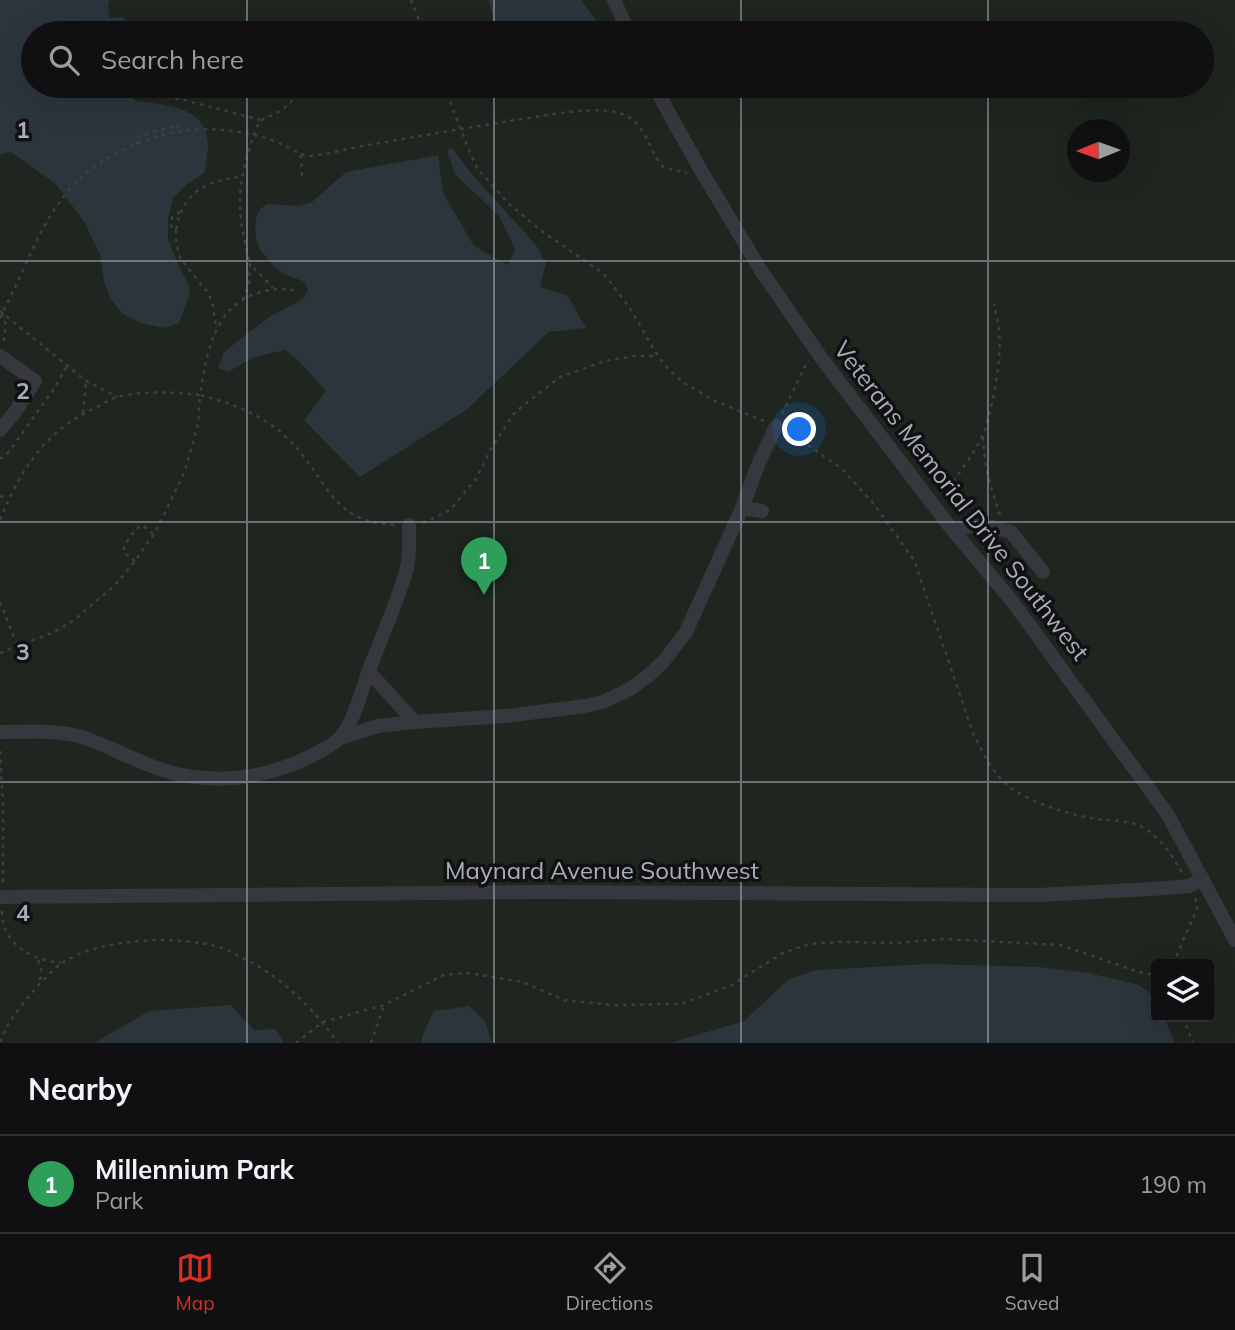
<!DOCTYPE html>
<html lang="en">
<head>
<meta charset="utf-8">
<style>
  :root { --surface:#101012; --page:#1e1e20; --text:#f1f3f6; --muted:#9c9d9f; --line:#303032; --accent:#d93025 }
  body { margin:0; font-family:Mulish,sans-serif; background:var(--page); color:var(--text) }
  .controls { position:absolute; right:21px; bottom:21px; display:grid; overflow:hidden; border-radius:7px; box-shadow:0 7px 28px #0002 }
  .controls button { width:63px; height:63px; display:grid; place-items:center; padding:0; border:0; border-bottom:2px solid var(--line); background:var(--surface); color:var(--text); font:35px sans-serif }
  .compass { position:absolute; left:1067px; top:119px; width:63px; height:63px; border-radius:50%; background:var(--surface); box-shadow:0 7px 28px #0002; rotate:269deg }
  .you { position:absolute; left:800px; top:430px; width:24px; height:24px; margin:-18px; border:5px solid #fff; border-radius:50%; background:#1a73e8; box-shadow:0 0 0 10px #1a73e833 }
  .badge { display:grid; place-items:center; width:46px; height:46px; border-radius:50%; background:var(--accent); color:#fff; font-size:23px; font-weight:700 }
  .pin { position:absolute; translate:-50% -58px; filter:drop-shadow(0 2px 4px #0008) }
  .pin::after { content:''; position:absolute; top:37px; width:24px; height:21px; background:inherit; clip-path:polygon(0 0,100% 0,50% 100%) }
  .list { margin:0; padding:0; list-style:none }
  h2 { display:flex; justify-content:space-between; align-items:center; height:91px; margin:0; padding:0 28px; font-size:30px }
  h2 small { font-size:23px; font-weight:400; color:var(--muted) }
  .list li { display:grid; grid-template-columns:46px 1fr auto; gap:21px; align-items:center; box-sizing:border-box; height:98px; padding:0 28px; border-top:2px solid var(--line) }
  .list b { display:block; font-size:26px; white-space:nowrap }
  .list p { margin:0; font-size:23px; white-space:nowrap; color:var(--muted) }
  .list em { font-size:23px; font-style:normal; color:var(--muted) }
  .icon { flex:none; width:38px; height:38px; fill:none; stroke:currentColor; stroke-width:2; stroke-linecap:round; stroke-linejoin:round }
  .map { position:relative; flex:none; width:1235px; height:1043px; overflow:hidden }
  .search { position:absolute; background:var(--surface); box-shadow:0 7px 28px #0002; left:21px; right:21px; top:21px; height:77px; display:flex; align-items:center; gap:18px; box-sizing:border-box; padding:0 24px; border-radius:38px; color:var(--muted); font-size:26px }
  .sheet { height:189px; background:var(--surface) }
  nav { display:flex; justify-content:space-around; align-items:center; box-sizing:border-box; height:98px; border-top:2px solid var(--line); background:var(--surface); font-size:19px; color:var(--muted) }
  nav a { display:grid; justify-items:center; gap:4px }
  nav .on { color:var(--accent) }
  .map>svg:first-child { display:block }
  .green { fill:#1e261f; fill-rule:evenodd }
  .water { fill:#2c353c }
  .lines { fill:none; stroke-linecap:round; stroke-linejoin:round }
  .path { stroke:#3d3f44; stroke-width:2.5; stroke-dasharray:3.5 5; stroke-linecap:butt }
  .minor { stroke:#37383d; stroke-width:14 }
  .grid { fill:none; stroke:#a8adb8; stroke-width:2; stroke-opacity:0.55 }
  .labels { text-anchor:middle; stroke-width:7; stroke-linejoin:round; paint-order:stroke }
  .street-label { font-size:24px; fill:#a8adb8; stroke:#111113 }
  .grid-label { font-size:23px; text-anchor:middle; font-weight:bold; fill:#a8adb8; stroke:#111113; stroke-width:7; stroke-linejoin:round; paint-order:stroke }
</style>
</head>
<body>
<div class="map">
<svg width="1235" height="1043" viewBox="0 0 1235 1043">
  <rect width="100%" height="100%" fill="#161618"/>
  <path class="green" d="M0 0H1235V1043H0ZM33 33H1202V86H33ZM1078 130H1120V172H1078ZM1156 964H1209V1017H1156Z"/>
  <g class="water">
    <path d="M0 0H109L108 7 110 18 122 17 139 28 138 33H33V86H129V93L134 100C165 106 206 104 208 145 208 154 206 164 204 173L187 184 173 198 168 219V240L178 264 190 287 189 296 179 323 164 328 141 323 123 314 111 300 104 281 100 255 85 223 56 184 11 152 0 154Z"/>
    <polygon points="489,0 581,0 605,33 496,33"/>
    <polygon points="452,148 470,172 536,245 546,263 540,287 567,295 586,328 549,332 466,410 360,477 304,420 326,391 298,360 285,350 254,357 228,372 218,368 224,352 269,317 303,299 308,290 305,282 284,274 275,268 260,250 256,240 255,228 256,217 261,208 268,204 299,206 312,202 346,172 438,155 443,193 474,246 508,265 515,249 499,216 455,174 447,151"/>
    <polygon points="929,964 1039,967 1089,973 1139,985 1156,998 1156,1017 1164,1017 1175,1043 670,1043 744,1021 789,979 816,970"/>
    <polygon points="231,1005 254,1030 275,1029 284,1043 94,1043 149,1011"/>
    <polygon points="469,1006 485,1021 492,1043 421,1043 424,1032 434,1011"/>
  </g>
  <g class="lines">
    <g class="path">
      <polyline points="411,0 424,33"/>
      <polyline points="444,86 468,148 477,168 509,204 543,232 604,274 629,307 658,356 669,370 684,383 715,401 764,421"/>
      <path d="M133 93 180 99 261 120C255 129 252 140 249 150 235 195 239 220 250 264"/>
      <path d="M261 120C281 112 291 106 301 86"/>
      <polyline points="137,144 135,138 158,130 178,126 179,132"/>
      <polyline points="301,155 302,179"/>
      <path d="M180 212 172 217 171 226 176 230C182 193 206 180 241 177"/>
      <polyline points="176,230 176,242 180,258 209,294 213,307 216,327"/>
      <polyline points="243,300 249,285 250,264 273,288"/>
      <polyline points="0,311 86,381 118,397"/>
      <polyline points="2,313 6,325 3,344"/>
      <path d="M0 318C7 302 16 287 23 270 35 244 46 219 64 196 97 153 166 124 220 130 239 131 259 135 277 142 289 147 298 155 311 156 329 154 346 149 363 146 414 137 465 128 516 120 543 116 602 103 627 116 647 127 649 151 663 167L687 173"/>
      <polyline points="83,413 86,382"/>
      <polyline points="782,414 808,360"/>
      <path d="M786 432 808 445 842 469 873 503 914 560 973 733C982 751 993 775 1010 787 1032 803 1063 813 1091 818 1104 821 1120 819 1134 824 1157 831 1171 853 1182 873"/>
      <path d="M983 437C984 465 991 489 1000 515"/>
      <polyline points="0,459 8,453 55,387 67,366"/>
      <path d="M943 495C956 477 976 452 984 432 993 406 1002 358 999 331 998 322 996 313 994 304"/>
      <polyline points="0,496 8,499"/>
      <path d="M0 520C21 469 44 432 95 408 103 404 111 398 120 396 146 391 174 392 200 395 206 356 213 309 255 294 273 288 280 288 299 291"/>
      <polyline points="423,523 450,510 476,479 491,449 515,412 560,377 605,361 634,356 657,356"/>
      <path d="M135 561 123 552C127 540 132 532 142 525L153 534"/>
      <polyline points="0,602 18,647"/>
      <path d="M0 653 54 632 73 621 115 585 135 561 156 531 185 471 198 424 200 395C232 403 263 415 287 438 327 475 328 523 396 525"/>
      <polyline points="0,751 3,803 3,883"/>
      <path d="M2 911C1 944 32 960 61 963"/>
      <polyline points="38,960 41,969 40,984"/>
      <polyline points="1173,964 1198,906 1195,898"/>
      <polyline points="1183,1017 1193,1043"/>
      <path d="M0 1042C3 1036 5 1029 9 1023 18 1008 48 972 62 963 99 938 177 935 219 947 227 949 235 954 243 958 282 977 313 1008 338 1043"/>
      <polyline points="296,1043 323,1022 384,1005 444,975 468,973 523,982 564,1000 613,1005 681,1004 730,986 783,953 809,944 840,942 895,943 943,939 1061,945 1138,972 1156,975"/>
      <polyline points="371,1043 384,1005"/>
    </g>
    <g class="minor">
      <polyline points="614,0 629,33"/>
      <polyline points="654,86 699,167 760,269 822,359 947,523 1012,601 1168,815 1235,940"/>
      <polyline points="0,356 35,381 15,412 0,430"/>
      <polyline points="742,508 762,511"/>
      <polyline points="955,532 970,526 992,527 1011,532 1043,572"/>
      <polyline points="415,722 506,716 585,706 603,702 630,689 649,675 663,662 686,632 742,508 758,465 776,426"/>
      <path d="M0 732C28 732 58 729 85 738 121 751 156 773 195 777 238 783 282 772 319 752 326 747 335 744 341 737 355 719 360 694 368 673 381 638 397 604 407 568 410 554 409 539 409 525"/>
      <polyline points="340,738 378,726 415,722 369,672"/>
      <polyline points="0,897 544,892 1038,895 1152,889 1189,886 1203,879"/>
    </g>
  </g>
  <path class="grid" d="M247 0V33M494 0V33M741 0V33M988 0V33M247 86V1043M494 86V1043M741 86V1043M988 86V1043M0 261H1235M0 522H1235M0 782H1235"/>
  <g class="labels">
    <g class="street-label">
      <text transform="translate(961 501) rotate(52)" y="8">Veterans Memorial Drive Southwest</text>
      <text x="602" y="879">Maynard Avenue Southwest</text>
    </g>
  </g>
  <g class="grid-label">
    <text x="23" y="138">1</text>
    <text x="23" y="399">2</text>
    <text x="23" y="660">3</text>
    <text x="23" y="921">4</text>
  </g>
</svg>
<div class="controls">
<button><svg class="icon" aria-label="layers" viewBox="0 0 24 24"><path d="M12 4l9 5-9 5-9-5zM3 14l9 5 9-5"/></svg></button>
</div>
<svg class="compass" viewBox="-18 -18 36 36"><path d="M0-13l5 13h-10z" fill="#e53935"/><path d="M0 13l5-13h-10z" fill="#9c9d9f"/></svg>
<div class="you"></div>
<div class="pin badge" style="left:484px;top:595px;background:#2e9e5b">1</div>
<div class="search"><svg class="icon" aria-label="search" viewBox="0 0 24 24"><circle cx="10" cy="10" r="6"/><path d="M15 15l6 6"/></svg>Search here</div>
</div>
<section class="sheet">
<h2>Nearby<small></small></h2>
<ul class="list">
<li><span class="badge" style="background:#2e9e5b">1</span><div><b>Millennium Park</b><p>Park</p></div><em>190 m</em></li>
</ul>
</section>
<nav>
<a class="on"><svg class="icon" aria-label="map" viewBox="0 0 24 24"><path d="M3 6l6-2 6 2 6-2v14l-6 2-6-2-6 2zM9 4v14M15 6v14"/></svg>Map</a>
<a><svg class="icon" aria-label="directions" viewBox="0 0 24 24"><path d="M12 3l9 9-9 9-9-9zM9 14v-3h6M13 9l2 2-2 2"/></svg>Directions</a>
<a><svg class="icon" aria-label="saved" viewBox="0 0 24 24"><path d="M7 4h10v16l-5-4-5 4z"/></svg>Saved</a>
</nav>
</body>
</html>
